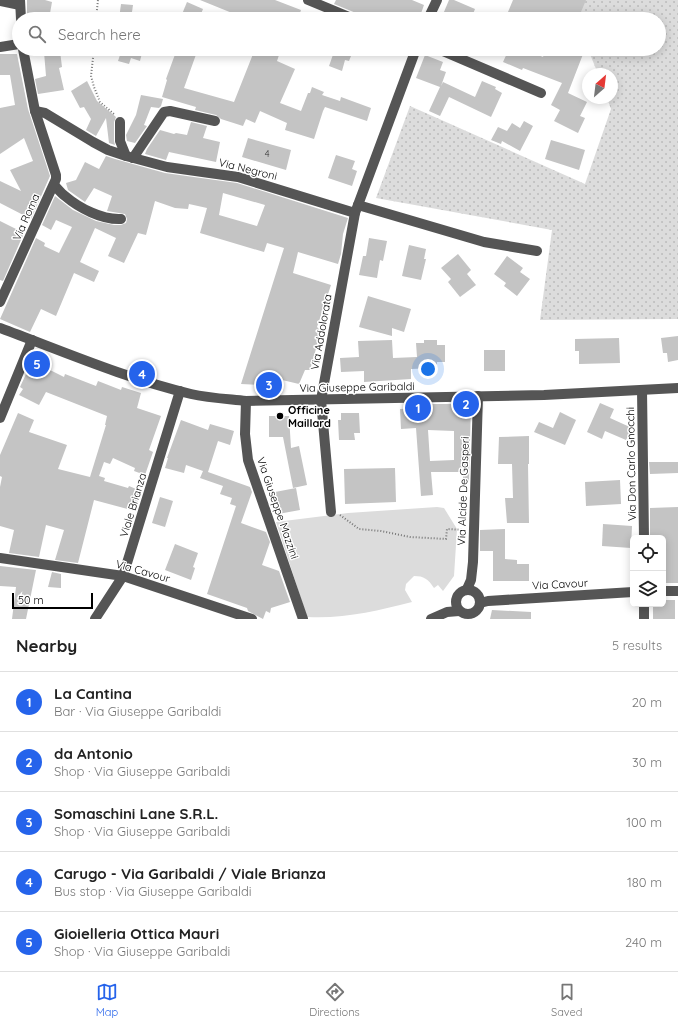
<!DOCTYPE html>
<html lang="en">
<head>
<meta charset="utf-8">
<style>
  :root { --surface:#fff; --page:#f2f2f2; --text:#222; --muted:#767676; --line:#e0e0e0; --accent:#2563eb }
  body { margin:0; font-family:Quicksand,sans-serif; background:var(--page); color:var(--text) }
  .controls { position:absolute; right:12px; bottom:12px; display:grid; overflow:hidden; border-radius:6px; box-shadow:0 2px 10px #0003 }
  .controls button { width:36px; height:36px; display:grid; place-items:center; padding:0; border:0; border-bottom:1px solid var(--line); background:var(--surface); color:var(--text); font:20px sans-serif }
  .compass { position:absolute; left:582px; top:68px; width:36px; height:36px; border-radius:50%; background:var(--surface); box-shadow:0 2px 10px #0003; rotate:28deg }
  .scale { position:absolute; left:12px; bottom:10px; width:81px; box-sizing:border-box; padding-left:4px; border:2px solid #000; border-top:0; font-size:11px; line-height:14px; white-space:nowrap; color:#000; -webkit-text-stroke:3px #fff; paint-order:stroke }
  .you { position:absolute; left:428px; top:369px; width:14px; height:14px; margin:-10px; border:3px solid #fff; border-radius:50%; background:#1a73e8; box-shadow:0 0 0 6px #1a73e833 }
  .badge { display:grid; place-items:center; width:26px; height:26px; border-radius:50%; background:var(--accent); color:#fff; font-size:13px; font-weight:700 }
  .pin { position:absolute; translate:-50% -50%; border:2px solid #fff; box-shadow:0 1px 4px #0006 }
  .list { margin:0; padding:0; list-style:none }
  h2 { display:flex; justify-content:space-between; align-items:center; height:52px; margin:0; padding:0 16px; font-size:17px }
  h2 small { font-size:13px; font-weight:400; color:var(--muted) }
  .list li { display:grid; grid-template-columns:26px 1fr auto; gap:12px; align-items:center; box-sizing:border-box; height:60px; padding:0 16px; border-top:1px solid var(--line) }
  .list b { display:block; font-size:15px; white-space:nowrap }
  .list p { margin:0; font-size:13px; white-space:nowrap; color:var(--muted) }
  .list em { font-size:13px; font-style:normal; color:var(--muted) }
  .icon { flex:none; width:22px; height:22px; fill:none; stroke:currentColor; stroke-width:2; stroke-linecap:round; stroke-linejoin:round }
  .map { position:relative; flex:none; width:678px; height:619px; overflow:hidden }
  .search { position:absolute; background:var(--surface); box-shadow:0 2px 10px #0003; left:12px; right:12px; top:12px; height:44px; display:flex; align-items:center; gap:10px; box-sizing:border-box; padding:0 14px; border-radius:22px; color:var(--muted); font-size:15px }
  .sheet { height:352px; background:var(--surface) }
  nav { display:flex; justify-content:space-around; align-items:center; box-sizing:border-box; height:56px; border-top:1px solid var(--line); background:var(--surface); font-size:11px; color:var(--muted) }
  nav a { display:grid; justify-items:center; gap:2px }
  nav .on { color:var(--accent) }
  .map>svg:first-child { display:block }
  .grass { fill:url(#grass-dots) }
  .park { fill:#dcdcdc }
  .building { fill:#c4c4c4; fill-rule:evenodd }
  .lines { fill:none; stroke-linecap:round; stroke-linejoin:round }
  .path { stroke:#777; stroke-width:2; stroke-dasharray:1 2; stroke-linecap:butt }
  .minor { stroke:#555; stroke-width:10 }
  .poi-dot { fill:#000; stroke:#fff; stroke-width:1.5 }
  .labels { text-anchor:middle; stroke-width:3; stroke-linejoin:round; paint-order:stroke }
  .number-label { font-size:9px; fill:#313131 }
  .street-label { font-size:11px; fill:#000; stroke:#fff }
  .poi-label { font-size:11px; font-weight:bold; fill:#000; stroke:#fff; text-anchor:start }
</style>
</head>
<body>
<div class="map">
<svg width="678" height="619" viewBox="0 0 678 619">
  <defs>
    <pattern id="grass-dots" width="8" height="8" patternUnits="userSpaceOnUse"><rect width="8" height="8" fill="#dcdcdc"/><path d="M2 2h.1M6 6h.1" fill="none" stroke="#bbb" stroke-width="1.8" stroke-linecap="round"/></pattern>
  </defs>
  <rect width="100%" height="100%" fill="#fff"/>
  <polygon class="grass" points="579,0 678,0 678,319 540,320 552,230 376,198 410,106 585,184 611,109 607,98 612,98 612,74 598,74 588,49 659,49 659,19 581,19"/>
  <path class="park" d="M437 507 444 508 457 529 454 576 443 591 438 585 434 588C428 579 424 576 414 576L406 584 405 590 412 602C376 611 344 619 307 617L276 522 348 513Z"/>
  <g class="building">
    <polygon points="27,0 45,0 52,2 49,19 27,19"/>
    <polygon points="200,0 275,0 301,10 298,19 278,19 264,14 262,19 236,19 237,15"/>
    <polygon points="336,0 412,0 424,5 419,19 360,19 359,15 356,13 334,4"/>
    <polygon points="449,0 454,0 475,9 471,19 441,19"/>
    <polygon points="513,0 586,0 578,19 505,19"/>
    <polygon points="187,2 203,9 199,19 180,19"/>
    <polygon points="121,4 133,5 131,19 119,19"/>
    <polygon points="122,49 143,49 140,61 131,58 129,64 118,61"/>
    <polygon points="177,49 198,49 184,88 234,102 255,49 281,49 277,61 295,69 280,103 301,111 308,93 310,93 312,87 324,92 322,95 340,101 341,97 371,108 367,121 325,107 323,111 314,139 285,130 287,123 260,111 255,123 246,119 243,126 221,119 216,115 195,110 196,107 162,97 167,80 166,79"/>
    <polygon points="335,49 348,49 353,51 349,61 345,60 342,71 329,66"/>
    <polygon points="509,49 523,49 543,57 546,49 585,49 568,93 587,102 580,116 585,118 578,133 554,121 560,110 551,105 562,83 523,68 522,70 503,62"/>
    <polygon points="60,51 62,67 59,68 64,90 38,94 35,79 46,76 44,52"/>
    <polygon points="0,54 17,54 28,109 50,176 31,219 0,203 0,181 21,191 10,170 33,161 24,138 0,154 0,108 15,105 10,75 0,75"/>
    <polygon points="425,55 443,62 440,70 446,72 441,86 443,82 475,97 482,81 496,87 495,89 502,93 491,117 449,97 440,116 429,111 440,87 416,78"/>
    <polygon points="87,81 97,101 116,117 114,122 114,141 115,145 109,143 106,118 96,136 86,130 91,119 84,107 80,108 71,91"/>
    <polygon points="141,95 163,99 161,106 159,108 151,107 144,125 147,126 135,143 127,141 126,135 136,115"/>
    <polygon points="524,121 533,126 520,151 502,141 501,144 491,140 498,127 507,131 512,123 520,128"/>
    <polygon points="191,122 207,126 203,138 220,142 216,162 169,152 166,160 145,154 147,149 160,130 174,134 176,133 187,135"/>
    <polygon points="248,138 291,150 286,170 242,157"/>
    <polygon points="551,140 585,150 579,170 545,159"/>
    <polygon points="336,155 355,161 352,169 357,171 352,186 328,178"/>
    <path d="M106 156 115 159 114 161 115 159 165 173 237 183 348 218 343 234 341 254 338 264 298 252 293 273 331 285 317 327 321 331 310 370H305L299 384 278 379 276 386 241 384 284 248 267 243 264 252 200 233 207 208 189 204 188 209 175 208 155 201 146 235 138 233 124 263 108 256 116 238 95 228 80 262 99 271 94 282 74 273 56 316 41 309 30 332 0 319 36 238 45 243 44 246 59 253 72 227 56 220 51 230 42 225 55 196 73 210 96 221 114 225H121L126 223 127 219 125 214 107 211 112 196 94 188 85 202 68 190 66 183 76 180 85 162 99 169ZM223 193 265 205 257 226 219 215Z"/>
    <polygon points="0,221 24,233 3,281 0,280"/>
    <polygon points="369,238 387,241 383,261 380,260 377,278 359,275 363,256 366,256"/>
    <polygon points="409,245 426,249 424,259 426,259 421,280 402,276"/>
    <polygon points="458,254 471,270 467,274 476,285 460,297 448,282 451,279 441,268"/>
    <polygon points="507,256 523,268 520,272 530,279 517,296 504,286 506,283 494,274"/>
    <polygon points="368,296 411,309 404,332 392,328 392,336 359,327"/>
    <polygon points="678,336 678,360 668,362 667,353 663,353 661,338"/>
    <polygon points="619,338 620,363 579,364 579,351 575,351 575,339"/>
    <polygon points="392,340 393,358 417,357 416,343 424,343 424,340 437,340 437,345 445,345 445,362 437,362 437,368 411,369 411,379 364,382 364,371 341,372 340,358 359,357 358,341"/>
    <rect x="484" y="350" width="21" height="21"/>
    <polygon points="32,361 64,377 65,374 96,386 98,381 121,390 122,387 141,393 137,408 161,416 149,450 153,452 145,475 134,471 135,468 113,458 110,464 104,462 99,476 105,478 104,481 128,488 129,486 141,491 135,511 94,500 78,563 55,560 64,530 46,525 39,557 9,553 14,530 0,526 0,487 2,477 0,476 0,455 18,413 34,420 29,432 67,445 58,469 90,477 106,425 105,425 107,416 46,392 39,405 19,395 23,389 20,387"/>
    <polygon points="600,403 614,409 610,418 632,428 626,440 605,431 602,439 587,432"/>
    <path d="M426 404H471L469 482 463 481V472H431L433 495 421 496 416 428 401 429 400 409 426 408ZM428 430 454 431V460L430 461Z"/>
    <polygon points="560,412 576,420 565,445 534,432 539,422 553,428"/>
    <polygon points="341,413 359,413 360,433 354,433 355,440 339,440 338,420 341,420"/>
    <polygon points="269,416 289,416 291,448 299,446 307,485 293,488 283,437 269,437"/>
    <polygon points="181,420 208,430 210,424 234,431 230,445 218,441 208,472 250,487 252,492 241,523 266,532 270,542 262,565 279,571 290,602 271,608 270,613 266,611 263,619 248,611 247,608 207,594 236,506 230,504 232,498 220,494 223,486 200,478 203,471 186,465 184,473 165,468 168,458 167,458"/>
    <polygon points="529,436 529,464 528,464 529,523 507,523 505,498 513,498 512,464 498,464 499,437"/>
    <polygon points="649,462 678,462 678,473 650,474"/>
    <polygon points="395,468 396,502 345,504 344,469"/>
    <polygon points="620,480 621,504 586,506 585,482"/>
    <polygon points="296,488 300,510 278,514 275,492"/>
    <polygon points="160,497 173,501 165,527 152,523"/>
    <polygon points="678,507 678,583 665,583 663,538 650,538 650,508"/>
    <polygon points="603,524 632,526 631,548 602,546"/>
    <polygon points="505,529 505,559 517,560 517,564 529,564 529,581 493,581 493,551 480,551 480,530"/>
    <polygon points="175,544 198,553 193,567 195,568 191,580 165,570"/>
    <polygon points="0,566 36,570 26,619 12,619 16,587 0,586"/>
    <polygon points="52,572 61,574 61,588 48,587"/>
    <polygon points="663,600 675,600 675,619 653,619 653,604 663,604"/>
    <polygon points="492,610 531,612 531,619 490,619"/>
  </g>
  <g class="lines">
    <g class="path">
      <polyline points="96,19 98,0"/>
      <polyline points="94,49 91,76 94,87 100,102 114,114"/>
      <polyline points="340,515 359,529 381,531 410,537 446,539 447,529 464,530"/>
    </g>
    <g class="minor">
      <polyline points="20,0 21,19"/>
      <polyline points="308,0 354,19"/>
      <polyline points="0,1 20,5"/>
      <polyline points="428,19 437,0"/>
      <polyline points="0,47 19,44"/>
      <polyline points="438,49 541,93"/>
      <polyline points="35,111 45,113 93,142 108,150 126,156 167,167 238,177 355,213"/>
      <polyline points="120,122 120,141 126,156"/>
      <polyline points="133,158 164,112 170,111 215,121"/>
      <path d="M54 185C58 189 61 193 65 196 79 208 102 220 121 219"/>
      <polyline points="358,205 484,242 537,251"/>
      <polyline points="0,302 56,179 56,175 35,111 23,49"/>
      <path d="M0 328C62 351 127 379 191 394 209 398 228 399 246 401L544 395 678 388"/>
      <polyline points="642,390 644,538"/>
      <polyline points="246,401 245,434 248,460 303,619"/>
      <polyline points="0,418 32,340"/>
      <polyline points="331,512 321,400 355,213 416,49"/>
      <polyline points="0,558 123,576 252,619"/>
      <polyline points="467,589 471,580 473,562 478,396"/>
      <circle cx="468" cy="602" r="12"/>
      <polyline points="663,591 678,591"/>
      <polyline points="480,603 488,601 633,592"/>
      <polyline points="95,619 123,576 180,391"/>
      <polyline points="431,619 447,612 459,611"/>
      <polyline points="644,619 644,604"/>
    </g>
  </g>
  <circle class="poi-dot" cx="280" cy="416" r="4"/>
  <g class="labels">
    <g class="number-label">
      <text x="267" y="157">4</text>
    </g>
    <g class="street-label">
      <text transform="translate(248 169) rotate(14)" y="4">Via Negroni</text>
      <text transform="translate(26 217) rotate(-66)" y="4">Via Roma</text>
      <text transform="translate(321 332) rotate(-80)" y="4">Via Addolorata</text>
      <text transform="translate(357 387) rotate(-1)" y="4">Via Giuseppe Garibaldi</text>
      <text transform="translate(631 464) rotate(-91)" y="4">Via Don Carlo Gnocchi</text>
      <text transform="translate(463 491) rotate(-88)" y="4">Via Alcide De Gasperi</text>
      <text transform="translate(133 505) rotate(-73)" y="4">Viale Brianza</text>
      <text transform="translate(278 508) rotate(71)" y="4">Via Giuseppe Mazzini</text>
      <text transform="translate(143 571) rotate(16)" y="4">Via Cavour</text>
      <text transform="translate(560 584) rotate(-3)" y="4">Via Cavour</text>
    </g>
    <g class="poi-label">
      <text x="288" y="414">Officine<tspan x="288" dy="13">Maillard</tspan></text>
    </g>
  </g>
</svg>
<div class="controls">
<button><svg class="icon" aria-label="locate" viewBox="0 0 24 24"><circle cx="12" cy="12" r="6"/><path d="M12 2v4M12 18v4M2 12h4M18 12h4"/></svg></button>
<button><svg class="icon" aria-label="layers" viewBox="0 0 24 24"><path d="M12 4l9 5-9 5-9-5zM3 14l9 5 9-5"/></svg></button>
</div>
<svg class="compass" viewBox="-18 -18 36 36"><path d="M0-13l5 13h-10z" fill="#e53935"/><path d="M0 13l5-13h-10z" fill="#767676"/></svg>
<div class="scale">50 m</div>
<div class="you"></div>
<div class="pin badge" style="left:418px;top:408px">1</div>
<div class="pin badge" style="left:466px;top:404px">2</div>
<div class="pin badge" style="left:269px;top:385px">3</div>
<div class="pin badge" style="left:142px;top:374px">4</div>
<div class="pin badge" style="left:37px;top:364px">5</div>
<div class="search"><svg class="icon" aria-label="search" viewBox="0 0 24 24"><circle cx="10" cy="10" r="6"/><path d="M15 15l6 6"/></svg>Search here</div>
</div>
<section class="sheet">
<h2>Nearby<small>5 results</small></h2>
<ul class="list">
<li><span class="badge">1</span><div><b>La Cantina</b><p>Bar · Via Giuseppe Garibaldi</p></div><em>20 m</em></li>
<li><span class="badge">2</span><div><b>da Antonio</b><p>Shop · Via Giuseppe Garibaldi</p></div><em>30 m</em></li>
<li><span class="badge">3</span><div><b>Somaschini Lane S.R.L.</b><p>Shop · Via Giuseppe Garibaldi</p></div><em>100 m</em></li>
<li><span class="badge">4</span><div><b>Carugo - Via Garibaldi / Viale Brianza</b><p>Bus stop · Via Giuseppe Garibaldi</p></div><em>180 m</em></li>
<li><span class="badge">5</span><div><b>Gioielleria Ottica Mauri</b><p>Shop · Via Giuseppe Garibaldi</p></div><em>240 m</em></li>
</ul>
</section>
<nav>
<a class="on"><svg class="icon" aria-label="map" viewBox="0 0 24 24"><path d="M3 6l6-2 6 2 6-2v14l-6 2-6-2-6 2zM9 4v14M15 6v14"/></svg>Map</a>
<a><svg class="icon" aria-label="directions" viewBox="0 0 24 24"><path d="M12 3l9 9-9 9-9-9zM9 14v-3h6M13 9l2 2-2 2"/></svg>Directions</a>
<a><svg class="icon" aria-label="saved" viewBox="0 0 24 24"><path d="M7 4h10v16l-5-4-5 4z"/></svg>Saved</a>
</nav>
</body>
</html>
